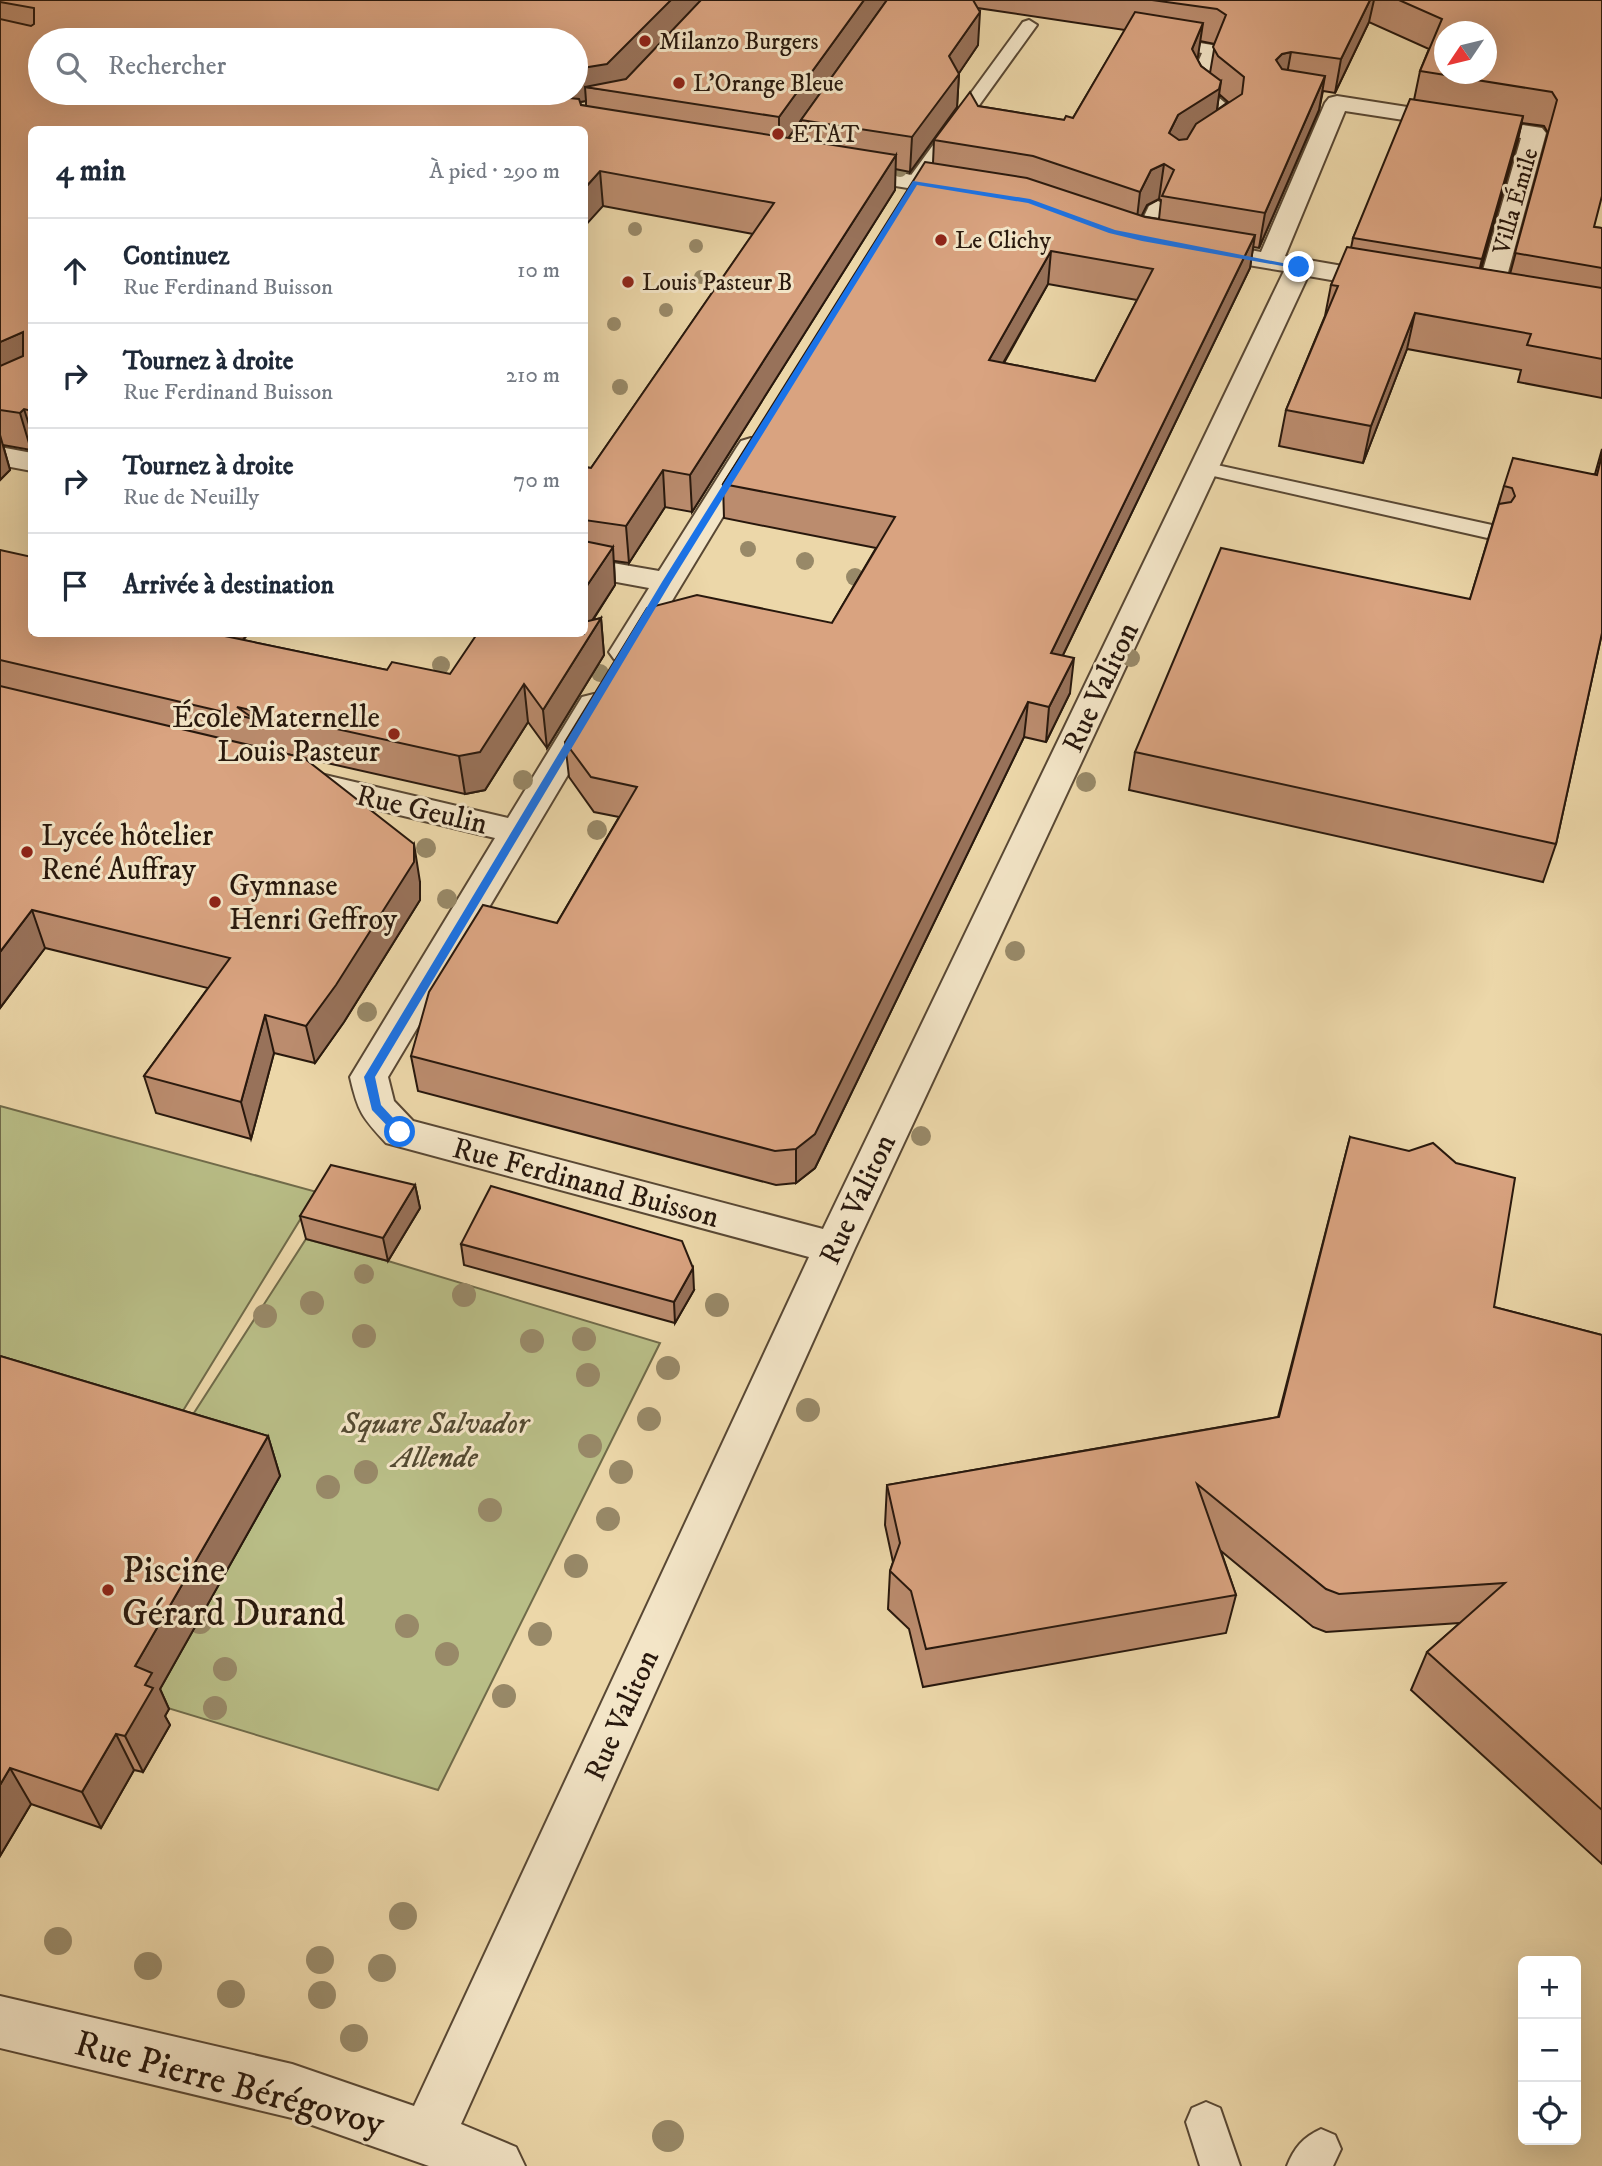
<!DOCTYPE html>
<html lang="fr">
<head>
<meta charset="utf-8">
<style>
  :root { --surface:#fff; --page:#f6f6f7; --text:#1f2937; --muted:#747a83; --line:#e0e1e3 }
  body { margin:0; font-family:"IM FELL DW Pica",serif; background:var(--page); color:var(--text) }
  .controls { position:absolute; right:21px; bottom:21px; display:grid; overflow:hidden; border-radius:10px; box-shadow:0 7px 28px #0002 }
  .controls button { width:63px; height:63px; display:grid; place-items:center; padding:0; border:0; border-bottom:2px solid var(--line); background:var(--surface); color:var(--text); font:35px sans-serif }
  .compass { position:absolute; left:1434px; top:21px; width:63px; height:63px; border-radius:50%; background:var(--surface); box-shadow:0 7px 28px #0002; rotate:235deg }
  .stop { position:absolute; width:21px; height:21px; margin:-16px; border:5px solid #1a73e8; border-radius:50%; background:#fff }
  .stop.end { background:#1a73e8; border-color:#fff; box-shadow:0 2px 7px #0008 }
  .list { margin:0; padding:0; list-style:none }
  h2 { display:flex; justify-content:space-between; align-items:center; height:91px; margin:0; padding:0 28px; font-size:30px }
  h2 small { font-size:23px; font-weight:400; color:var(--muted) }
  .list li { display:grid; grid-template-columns:46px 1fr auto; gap:21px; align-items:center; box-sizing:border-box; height:105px; padding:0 28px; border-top:2px solid var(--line) }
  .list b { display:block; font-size:26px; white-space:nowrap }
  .list p { margin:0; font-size:23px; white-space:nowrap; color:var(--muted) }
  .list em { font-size:23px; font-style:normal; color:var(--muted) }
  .icon { flex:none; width:38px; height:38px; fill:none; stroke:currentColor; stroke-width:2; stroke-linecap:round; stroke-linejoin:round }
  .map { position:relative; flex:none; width:1602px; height:2166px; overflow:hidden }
  .search { position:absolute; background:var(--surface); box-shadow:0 7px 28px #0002; left:28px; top:28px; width:560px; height:77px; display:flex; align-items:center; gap:18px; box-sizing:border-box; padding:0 24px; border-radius:38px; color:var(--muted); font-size:26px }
  .panel { position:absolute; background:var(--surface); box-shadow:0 7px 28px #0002; left:28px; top:126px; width:560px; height:511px; border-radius:10px }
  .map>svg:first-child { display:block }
  .green { fill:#b9be87; stroke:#706b4a; stroke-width:2 }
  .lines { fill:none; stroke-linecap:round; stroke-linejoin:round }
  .service-casing { stroke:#594834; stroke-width:4 }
  .minor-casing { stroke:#594834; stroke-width:4 }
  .service { fill:#f3e5c7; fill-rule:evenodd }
  .minor { fill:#f3e5c7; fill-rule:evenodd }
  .tree { fill:#988968 }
  .wall { fill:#bb8c6e; stroke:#28180d; stroke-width:2; fill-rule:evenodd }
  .shaded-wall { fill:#98725a; stroke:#28180d; stroke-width:2 }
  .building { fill:#d9a380; stroke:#28180d; stroke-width:2; fill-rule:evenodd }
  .route { fill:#1a73e8 }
  .poi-dot { fill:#8f2418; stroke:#f3e5c7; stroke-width:2.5 }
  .labels { text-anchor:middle; stroke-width:6; stroke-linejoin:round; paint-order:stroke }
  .far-poi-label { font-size:24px; fill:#28180d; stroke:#f3e5c7; text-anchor:start }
  .far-street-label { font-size:24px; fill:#28180d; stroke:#f3e5c7 }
  .street-label { font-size:30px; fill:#28180d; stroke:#f3e5c7 }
  .poi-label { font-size:30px; fill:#28180d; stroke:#f3e5c7; text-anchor:start }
  .park-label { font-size:30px; font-style:italic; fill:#544a32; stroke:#f3e5c7 }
  .near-poi-label { font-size:37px; fill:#28180d; stroke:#f3e5c7; text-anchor:start }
  .near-street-label { font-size:37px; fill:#28180d; stroke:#f3e5c7 }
</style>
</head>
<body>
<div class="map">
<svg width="1602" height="2166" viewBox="0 0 1602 2166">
  <rect width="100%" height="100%" fill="#ecd7a9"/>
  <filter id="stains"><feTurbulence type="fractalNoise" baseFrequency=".00286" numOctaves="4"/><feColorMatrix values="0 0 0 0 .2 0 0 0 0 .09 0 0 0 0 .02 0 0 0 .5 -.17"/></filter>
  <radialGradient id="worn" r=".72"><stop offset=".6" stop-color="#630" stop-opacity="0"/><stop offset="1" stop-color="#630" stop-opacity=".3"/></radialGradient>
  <g class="green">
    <polygon points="0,1106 317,1192 181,1414 0,1360"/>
    <polygon points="306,1239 388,1261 660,1343 438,1790 151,1703 280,1476 174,1444"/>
  </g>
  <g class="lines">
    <g class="service-casing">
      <g id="service">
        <polygon points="1029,20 1037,25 921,186 909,186 906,182 909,178 1023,22"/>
        <polygon points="1164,37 1218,46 1220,50 1206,81 1211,91 1237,113 1231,131 1219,138 1207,138 1204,134 1217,124 1219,114 1198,98 1190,81 1202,53 1158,45 1156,42 1158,39"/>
        <polygon points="1158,201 1167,206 1151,239 1142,245 1135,243 1133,239 1149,206"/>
        <polygon points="1203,462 1492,525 1500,527 1503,532 1500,537 1492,539 1196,472 1192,468 1196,464"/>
        <polygon points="1206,2102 1220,2108 1240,2166 1200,2166 1186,2122 1192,2108"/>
        <path d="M1321 2129 1335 2135 1341 2149 1333 2166H1287C1294 2148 1303 2137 1321 2129Z"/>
      </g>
    </g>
    <g class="minor-casing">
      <g id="minor">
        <path d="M1337 96 1542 128 1546 133 1501 298 1497 304 1488 306 1479 304 1475 298 1521 138 1345 111 1285 256 1389 274 1398 276 1402 282 1398 288 1389 290 1308 276 855 1248 461 2124 516 2147 525 2166H429L292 2118 0 2048V1996L292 2064 414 2106 809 1257 386 1143C362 1117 358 1112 350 1077L495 838 283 787 278 779 283 771 295 768 508 818 582 697 594 694 606 697 610 704 388 1077 394 1101 413 1121 823 1229 1284 271 1200 257 1191 254 1187 249 1191 244 1200 241 1261 252 1325 103 1329 98Z"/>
        <polygon points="843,164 963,183 972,185 975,190 972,195 963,197 834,176 831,171 834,166"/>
        <polygon points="751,438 761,441 765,447 641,652 636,659 625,662 614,659 609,652 649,588 584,576 584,558 659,571 737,447 741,441"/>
        <polygon points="0,447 32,453 32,471 0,465"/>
      </g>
    </g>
    <use href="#service" class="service"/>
    <use href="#minor" class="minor"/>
  </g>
  <g class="tree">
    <circle cx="900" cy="170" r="7"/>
    <circle cx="635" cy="229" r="7"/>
    <circle cx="696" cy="246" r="7"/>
    <circle cx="701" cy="277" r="7"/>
    <circle cx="666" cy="310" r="7"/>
    <circle cx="614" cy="324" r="7"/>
    <circle cx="620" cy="387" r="8"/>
    <circle cx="748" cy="549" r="8"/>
    <circle cx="805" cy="561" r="9"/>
    <circle cx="855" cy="577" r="9"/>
    <circle cx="1131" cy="658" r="9"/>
    <circle cx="441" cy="665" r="9"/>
    <circle cx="600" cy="673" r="9"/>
    <circle cx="523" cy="780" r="10"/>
    <circle cx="1086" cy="782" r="10"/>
    <circle cx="597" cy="830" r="10"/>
    <circle cx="426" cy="848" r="10"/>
    <circle cx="447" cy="899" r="10"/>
    <circle cx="1015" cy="951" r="10"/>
    <circle cx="367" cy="1012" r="10"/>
    <circle cx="921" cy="1136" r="10"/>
    <circle cx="364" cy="1274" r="10"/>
    <circle cx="464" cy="1295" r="12"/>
    <circle cx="312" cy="1303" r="12"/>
    <circle cx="717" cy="1305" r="12"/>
    <circle cx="265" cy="1316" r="12"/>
    <circle cx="364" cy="1336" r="12"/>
    <circle cx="584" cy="1339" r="12"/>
    <circle cx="532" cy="1341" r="12"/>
    <circle cx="668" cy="1368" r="12"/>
    <circle cx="588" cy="1375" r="12"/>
    <circle cx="808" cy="1410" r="12"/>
    <circle cx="649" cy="1419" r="12"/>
    <circle cx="590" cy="1446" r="12"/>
    <circle cx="366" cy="1472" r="12"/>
    <circle cx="621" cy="1472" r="12"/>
    <circle cx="328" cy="1487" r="12"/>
    <circle cx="490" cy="1510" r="12"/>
    <circle cx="608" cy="1519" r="12"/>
    <circle cx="576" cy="1566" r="12"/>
    <circle cx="200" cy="1622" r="12"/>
    <circle cx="407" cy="1626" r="12"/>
    <circle cx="540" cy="1634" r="12"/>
    <circle cx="447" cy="1654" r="12"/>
    <circle cx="225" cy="1669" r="12"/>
    <circle cx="504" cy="1696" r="12"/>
    <circle cx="215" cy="1708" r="12"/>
    <circle cx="403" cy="1916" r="14"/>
    <circle cx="58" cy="1941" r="14"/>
    <circle cx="320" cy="1960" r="14"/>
    <circle cx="148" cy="1966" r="14"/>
    <circle cx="382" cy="1968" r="14"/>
    <circle cx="231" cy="1994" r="14"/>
    <circle cx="322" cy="1995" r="14"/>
    <circle cx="354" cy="2038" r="14"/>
    <circle cx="668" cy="2136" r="16"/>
  </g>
  <g class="wall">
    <path d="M0 0H1602L1594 227 1602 228V398L1518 382 1521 370 1407 349 1363 463 1279 446 1286 410 1325 316 1331 285 1351 248 1353 238 1414 100 1420 71 1429 49 1369 22 1335 93 1323 91 1319 110 1259 248 1253 247 1250 268 1063 655 1070 693 1046 742 1024 737 815 1168 796 1183 776 1185 418 1091 411 1056 557 923 619 817 594 812 569 777 565 742 832 623 876 548 724 518 723 484 933 163 934 140 978 106 1064 120 1073 118 1125 30 977 8 978 45 959 73 957 107 910 172 895 169V190L692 512 665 507 629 563 614 561 615 585 593 620 601 618 604 655 547 748 528 722 485 790 465 794 260 748 420 882V900L344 1022 315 1063 274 1053 251 1139 156 1113 144 1076 208 988 45 948 0 1008V550L32 634H248L243 640 387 670 450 674 584 634V467L591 468 753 234 603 206 32 130V449L31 450 3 445 10 470 0 480ZM40 40H576V93H40ZM1200 41 1215 44 1210 73 1201 66 1197 59ZM1219 94 1228 102 1217 110ZM586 101V106L581 105 580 102ZM801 121V140L788 138ZM1522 123 1544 126 1548 133 1510 274 1481 269ZM1159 199 1161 200 1159 219 1141 216 1147 205ZM1048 284 1137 300 1095 381 1004 363Z"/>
    <polygon points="1602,449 1602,633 1556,844 1543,882 1129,790 1135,752 1470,599 1504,486 1595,474"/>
    <polygon points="1350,1137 1494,1307 1602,1335 1602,1864 1411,1690 1427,1652 1460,1623 1326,1632 1313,1627 1221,1551 1236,1595 1226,1633 923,1687 909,1629 888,1609 890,1571 893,1562 885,1525 887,1485 1278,1417"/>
    <polygon points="415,1185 420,1208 388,1261 306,1239 300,1216"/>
    <polygon points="461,1244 694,1290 675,1323 464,1265"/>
    <polygon points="0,1356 268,1436 280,1476 160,1689 169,1709 165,1716 170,1725 143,1772 134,1770 101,1828 31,1804 0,1856"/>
  </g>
  <g class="shaded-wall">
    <polygon points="671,0 704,0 615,91 585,87 586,101 527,111 525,93 576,93 576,69"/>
    <polygon points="864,0 887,0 779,151 779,117"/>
    <polygon points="1370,0 1374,0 1369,22 1335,93 1341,59"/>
    <polygon points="980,12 978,45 953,82 959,74 957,107 910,172 912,137 949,56"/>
    <polygon points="1203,23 1198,56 1188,82 1192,49"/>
    <polygon points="1291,52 1285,85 1276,60 1282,54"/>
    <polygon points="1325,76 1319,110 1259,248 1265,213"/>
    <polygon points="1221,81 1215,123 1174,149 1169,133 1178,115"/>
    <polygon points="482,93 484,93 488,124 480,96"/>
    <polygon points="1523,116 1518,140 1476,284 1482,259"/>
    <polygon points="896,155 895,190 692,512 690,475"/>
    <polygon points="1164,164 1159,199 1147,205 1136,227 1140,192 1151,170"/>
    <polygon points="600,171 603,206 584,227 584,189"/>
    <polygon points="1255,235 1250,268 1047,688 1051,653"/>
    <polygon points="1051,251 1048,284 986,393 989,360"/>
    <polygon points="1415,313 1407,349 1363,463 1371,426"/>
    <polygon points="23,332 32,364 0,382 0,342"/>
    <polygon points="24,409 32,434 31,450 20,413"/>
    <polygon points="0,435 10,470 0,480"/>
    <polygon points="663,470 665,507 629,563 626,526"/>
    <polygon points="613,547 615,585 584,633 584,590"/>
    <polygon points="601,618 604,655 547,748 543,710"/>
    <polygon points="207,634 248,634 216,670"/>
    <polygon points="1074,658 1070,693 1046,742 1049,707"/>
    <polygon points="524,684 528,722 485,790 465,794 459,756"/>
    <polygon points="1028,702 1024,737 815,1168 796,1183 796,1149"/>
    <polygon points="414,844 420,882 420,900 344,1022 315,1063 306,1026"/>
    <polygon points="32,910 45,948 0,1008 0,952"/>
    <polygon points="265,1015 274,1053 251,1139 241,1102"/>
    <polygon points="415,1185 420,1208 388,1261 383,1238"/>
    <polygon points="693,1268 694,1290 675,1323 674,1302"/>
    <polygon points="268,1436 280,1476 160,1689 169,1709 165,1716 170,1725 143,1772 125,1736 135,1666"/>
    <polygon points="116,1734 134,1770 101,1828 82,1792"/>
    <polygon points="10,1768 31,1804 0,1856 0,1785"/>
  </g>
  <g class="building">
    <polygon points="0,0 671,0 607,64 576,69 576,40 40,40 40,93 482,93 480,96 482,99 526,97 553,93 570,93 568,98 579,99 581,105 896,155 690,475 663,470 626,526 584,520 584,467 591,468 774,203 600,171 584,189 584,130 32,130 32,411 24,409 20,413 0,410 0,366 23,356 23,332 0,342 0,19 31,26 34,24 34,8 0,2"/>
    <polygon points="701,0 864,0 779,117 585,87 626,79"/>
    <polygon points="887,0 973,0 980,12 949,56 959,74 912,137 801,120"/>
    <polygon points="1152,0 1370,0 1341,59 1291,52 1282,54 1276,60 1282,69 1325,76 1265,213 1162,196 1174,170 1164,164 1151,170 1140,192 1033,156 934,140 970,92 978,106 1064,120 1066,116 1073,118 1135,12 1203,23 1192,49 1201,66 1221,81 1219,89 1178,115 1169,133 1179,140 1187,139 1196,124 1242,94 1244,77 1218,56 1213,47 1226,15 1217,9"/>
    <path d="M1399 0H1602V196L1594 227 1602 228V268L1515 253 1557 100 1552 92 1420 71 1442 19ZM1445 32H1487V74H1445Z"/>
    <polygon points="1410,99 1523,116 1482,259 1353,238"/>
    <path d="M925 162 1027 178 1145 217 1255 235 1051 653 1074 658 1049 707 1028 702 815 1134 796 1149 775 1151 411 1056 429 992 483 905 557 923 637 787 591 777 565 742 647 608 697 595 832 623 895 517 723 484ZM1051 251 1153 269 1095 381 989 360Z"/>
    <polygon points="1347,247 1602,288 1602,359 1527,345 1531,334 1415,313 1371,426 1286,410 1338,286 1331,285"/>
    <polygon points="1602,455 1602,633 1556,844 1135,752 1221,548 1470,599 1499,504 1511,502 1515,496 1512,488 1504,486 1513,458 1597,475"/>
    <polygon points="584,541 613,547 584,590"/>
    <polygon points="0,550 32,557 32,634 215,634 387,670 392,662 450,674 477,634 584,634 584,622 601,618 543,710 524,684 480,752 459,756 237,707 254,719 0,660"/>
    <polygon points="0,686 304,758 414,844 414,862 336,985 306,1026 265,1015 241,1102 144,1076 230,958 32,910 0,952"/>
    <polygon points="1350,1137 1409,1151 1433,1143 1456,1163 1515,1178 1494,1307 1602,1335 1602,1810 1427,1652 1505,1583 1339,1594 1326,1589 1197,1484 1236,1595 926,1649 911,1591 890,1571 900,1543 887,1485 1279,1417"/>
    <polygon points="331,1165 415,1185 383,1238 300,1216"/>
    <polygon points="491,1186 682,1241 693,1268 674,1302 461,1244"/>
    <polygon points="0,1356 268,1436 135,1666 152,1673 145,1685 153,1688 125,1736 116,1734 82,1792 10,1768 0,1785"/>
  </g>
  <polygon class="route" points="913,181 1030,199 1115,230 1303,267 1299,269 1142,241 1109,233 1028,203 917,185 671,582 375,1077 381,1105 406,1132 400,1136 396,1135 372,1110 364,1077 662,582"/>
  <g class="poi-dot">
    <circle cx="645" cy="41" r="7"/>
    <circle cx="679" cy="83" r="7"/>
    <circle cx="778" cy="134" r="7"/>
    <circle cx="941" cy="240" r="7"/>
    <circle cx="628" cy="282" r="7"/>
    <circle cx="394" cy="734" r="7"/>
    <circle cx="27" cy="852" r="7"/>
    <circle cx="215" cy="902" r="7"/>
    <circle cx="108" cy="1590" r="7"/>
  </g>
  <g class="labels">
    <g class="far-poi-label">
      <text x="659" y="49">Milanzo Burgers</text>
      <text x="693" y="91">L'Orange Bleue</text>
      <text x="792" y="142">ETAT</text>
      <text x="955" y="248">Le Clichy</text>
      <text x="642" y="290">Louis Pasteur B</text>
    </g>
    <g class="far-street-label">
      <text transform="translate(1515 201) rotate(-74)" y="8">Villa Émile</text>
    </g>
    <g class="street-label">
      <text transform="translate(1100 687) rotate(-65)" y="10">Rue Valiton</text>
      <text transform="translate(422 809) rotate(13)" y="10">Rue Geulin</text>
      <text transform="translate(586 1182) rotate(15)" y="10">Rue Ferdinand Buisson</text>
      <text transform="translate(857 1199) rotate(-65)" y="10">Rue Valiton</text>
      <text transform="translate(621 1715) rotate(-66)" y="10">Rue Valiton</text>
    </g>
    <g class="poi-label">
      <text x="380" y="727" text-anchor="end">École Maternelle<tspan x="380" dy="34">Louis Pasteur</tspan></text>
      <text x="41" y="845">Lycée hôtelier<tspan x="41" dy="34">René Auffray</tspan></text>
      <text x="229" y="895">Gymnase<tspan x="229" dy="34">Henri Geffroy</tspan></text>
    </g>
    <g class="park-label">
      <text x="435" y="1433">Square Salvador<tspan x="435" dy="34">Allende</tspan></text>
    </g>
    <g class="near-poi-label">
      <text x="122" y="1582">Piscine<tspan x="122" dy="43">Gérard Durand</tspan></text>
    </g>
    <g class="near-street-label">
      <text transform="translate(230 2082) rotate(15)" y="13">Rue Pierre Bérégovoy</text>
    </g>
  </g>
  <rect width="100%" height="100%" filter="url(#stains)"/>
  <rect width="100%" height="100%" fill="url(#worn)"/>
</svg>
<div class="controls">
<button>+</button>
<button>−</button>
<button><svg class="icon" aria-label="locate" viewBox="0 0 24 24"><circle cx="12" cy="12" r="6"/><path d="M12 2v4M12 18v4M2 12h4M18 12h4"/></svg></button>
</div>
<svg class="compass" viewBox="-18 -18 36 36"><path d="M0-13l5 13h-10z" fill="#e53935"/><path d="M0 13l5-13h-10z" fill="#747a83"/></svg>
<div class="stop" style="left:400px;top:1132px"></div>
<div class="stop end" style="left:1299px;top:267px"></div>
<div class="search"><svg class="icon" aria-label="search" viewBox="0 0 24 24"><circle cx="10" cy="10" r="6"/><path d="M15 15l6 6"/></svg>Rechercher</div>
<section class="panel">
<h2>4 min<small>À pied · 290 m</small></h2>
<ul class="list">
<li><svg class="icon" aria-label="ahead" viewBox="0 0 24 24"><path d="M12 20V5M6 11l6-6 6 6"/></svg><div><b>Continuez</b><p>Rue Ferdinand Buisson</p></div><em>10 m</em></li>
<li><svg class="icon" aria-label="right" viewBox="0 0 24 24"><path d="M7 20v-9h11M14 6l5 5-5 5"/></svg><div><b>Tournez à droite</b><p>Rue Ferdinand Buisson</p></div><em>210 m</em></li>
<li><svg class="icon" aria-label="right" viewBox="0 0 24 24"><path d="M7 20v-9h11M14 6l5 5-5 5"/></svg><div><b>Tournez à droite</b><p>Rue de Neuilly</p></div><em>70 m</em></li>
<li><svg class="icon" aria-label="arrive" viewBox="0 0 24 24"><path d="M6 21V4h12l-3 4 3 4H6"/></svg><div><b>Arrivée à destination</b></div></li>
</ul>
</section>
</div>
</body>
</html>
